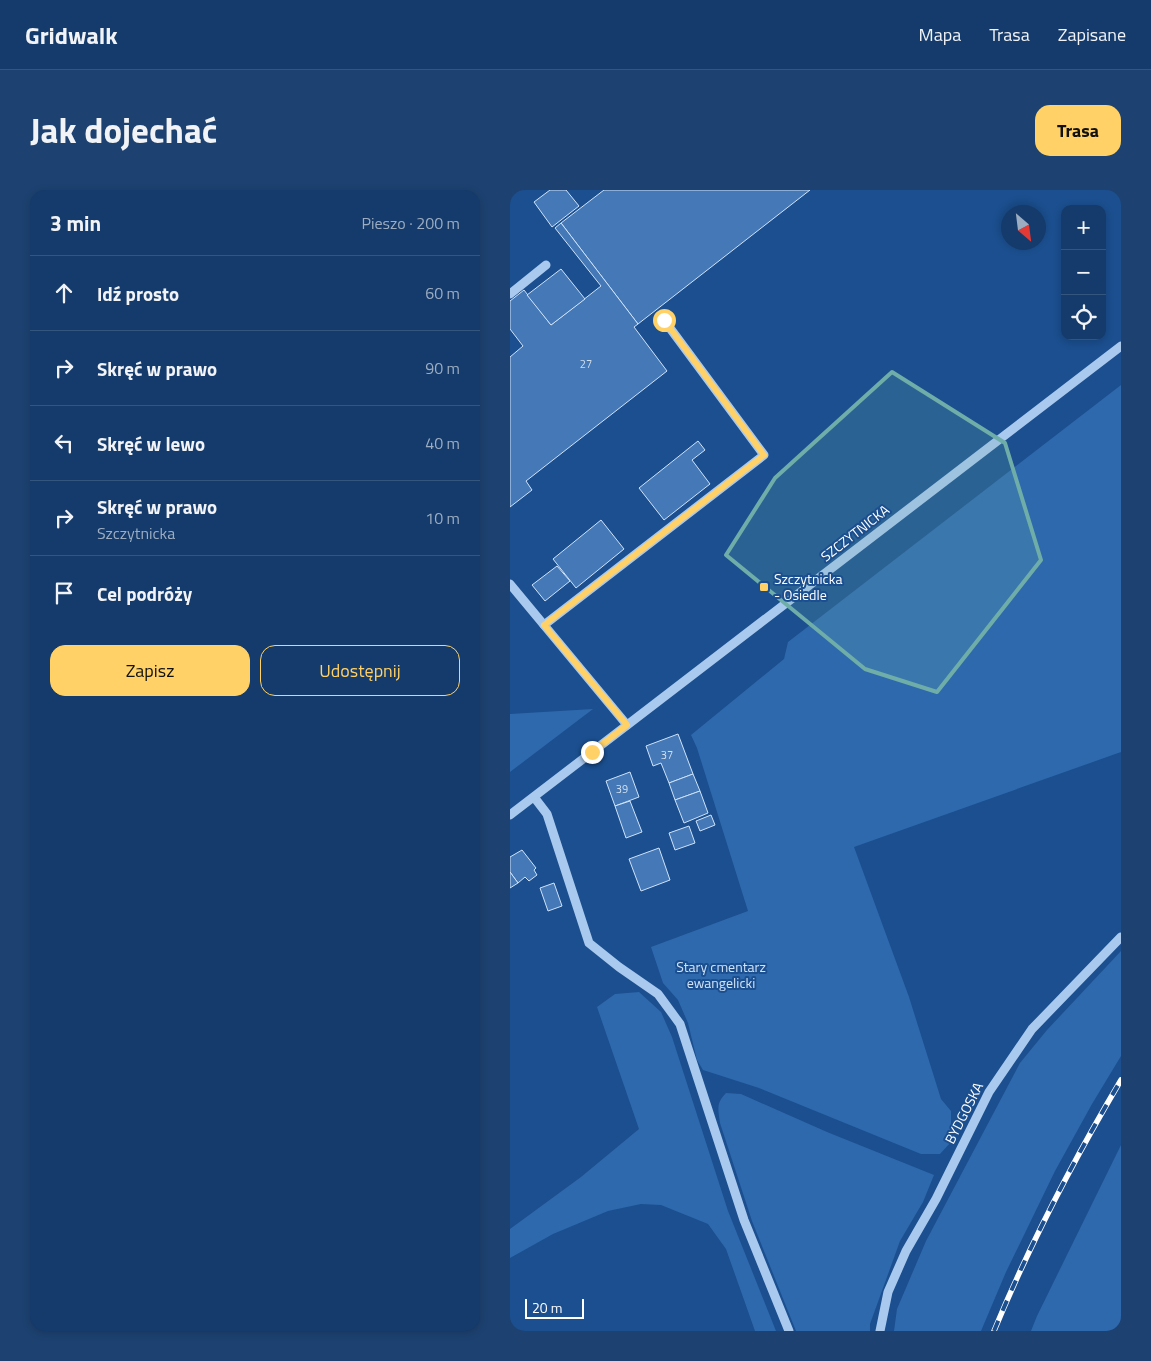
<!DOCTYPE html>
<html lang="pl">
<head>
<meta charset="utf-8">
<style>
  :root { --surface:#143b6b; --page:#1d4271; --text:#f1f3f6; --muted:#9dadc1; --line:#33557e; --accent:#ffd166 }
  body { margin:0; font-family:"Titillium Web",sans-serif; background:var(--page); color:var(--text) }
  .controls { position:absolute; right:15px; top:15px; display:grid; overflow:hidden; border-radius:10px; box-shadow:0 2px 8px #0003 }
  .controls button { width:45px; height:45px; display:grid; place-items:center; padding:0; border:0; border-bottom:1px solid var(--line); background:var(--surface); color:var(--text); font:25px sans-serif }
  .compass { position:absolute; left:491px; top:15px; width:45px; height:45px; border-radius:50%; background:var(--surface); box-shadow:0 2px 8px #0003; rotate:152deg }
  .scale { position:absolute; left:15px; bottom:12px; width:59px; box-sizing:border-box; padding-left:5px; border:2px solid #fff; border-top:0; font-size:14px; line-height:18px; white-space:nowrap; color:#fff; -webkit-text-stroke:4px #1b4f8f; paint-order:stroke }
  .stop { position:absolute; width:15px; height:15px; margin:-11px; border:4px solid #ffd166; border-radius:50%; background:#fff }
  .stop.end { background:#ffd166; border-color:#fff; box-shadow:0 1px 5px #0008 }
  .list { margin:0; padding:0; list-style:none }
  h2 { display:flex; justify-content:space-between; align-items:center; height:65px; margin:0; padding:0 20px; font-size:21px }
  h2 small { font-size:16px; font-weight:400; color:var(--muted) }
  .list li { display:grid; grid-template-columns:32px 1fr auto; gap:15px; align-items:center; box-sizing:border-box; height:75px; padding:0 20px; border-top:1px solid var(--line) }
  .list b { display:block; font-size:19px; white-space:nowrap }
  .list p { margin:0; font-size:16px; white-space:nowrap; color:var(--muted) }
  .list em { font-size:16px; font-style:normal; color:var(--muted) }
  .actions { display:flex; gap:10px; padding:15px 20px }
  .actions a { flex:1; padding:11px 0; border:1px solid var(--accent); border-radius:15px; text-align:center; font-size:18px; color:var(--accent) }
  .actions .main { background:var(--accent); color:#111 }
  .icon { flex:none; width:28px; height:28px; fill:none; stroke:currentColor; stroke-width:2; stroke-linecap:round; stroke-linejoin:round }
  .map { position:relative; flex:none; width:611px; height:1141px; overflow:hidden; border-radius:15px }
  header { display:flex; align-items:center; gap:30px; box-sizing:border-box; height:70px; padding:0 25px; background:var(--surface); border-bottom:1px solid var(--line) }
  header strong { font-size:24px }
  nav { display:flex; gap:28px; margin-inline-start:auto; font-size:18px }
  .intro { display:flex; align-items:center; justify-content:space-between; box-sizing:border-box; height:120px; padding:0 30px }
  h1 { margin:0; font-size:35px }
  .button { padding:12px 22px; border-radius:15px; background:var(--accent); color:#111; font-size:18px; font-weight:700 }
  main { display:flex; gap:30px; padding:0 30px }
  aside { flex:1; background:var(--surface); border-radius:15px; box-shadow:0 2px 8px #0003 }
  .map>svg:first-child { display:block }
  .green { fill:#2e69ad }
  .building { fill:#4478b7; stroke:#cfe3fa }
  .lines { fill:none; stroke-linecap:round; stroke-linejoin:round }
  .minor { stroke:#a9c9ee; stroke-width:9 }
  .rail-casing { stroke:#fff; stroke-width:5.5 }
  .rail { stroke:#1b4f8f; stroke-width:4; stroke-dasharray:11; stroke-linecap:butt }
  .route { stroke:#ffd166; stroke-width:6 }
  .marked { fill:#6fada8; fill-opacity:0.2; stroke:#6fada8; stroke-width:4; stroke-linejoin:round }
  .poi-dot { fill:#ffd166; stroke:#1b4f8f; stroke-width:2 }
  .labels { text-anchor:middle; stroke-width:4; stroke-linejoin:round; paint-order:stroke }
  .number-label { font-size:11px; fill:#d0dded }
  .street-label { font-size:14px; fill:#fff; stroke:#1b4f8f }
  .poi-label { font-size:14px; fill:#fff; stroke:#1b4f8f; text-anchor:start }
  .park-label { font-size:14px; fill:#cfe3fa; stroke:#1b4f8f }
</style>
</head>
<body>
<header>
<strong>Gridwalk</strong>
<nav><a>Mapa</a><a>Trasa</a><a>Zapisane</a></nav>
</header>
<div class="intro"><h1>Jak dojechać</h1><a class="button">Trasa</a></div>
<main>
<aside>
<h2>3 min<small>Pieszo · 200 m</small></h2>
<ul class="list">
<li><svg class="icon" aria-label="ahead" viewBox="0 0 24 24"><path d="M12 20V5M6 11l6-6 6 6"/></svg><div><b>Idź prosto</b></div><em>60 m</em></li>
<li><svg class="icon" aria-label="right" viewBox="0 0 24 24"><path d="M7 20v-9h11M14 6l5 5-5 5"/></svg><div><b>Skręć w prawo</b></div><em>90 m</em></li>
<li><svg class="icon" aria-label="left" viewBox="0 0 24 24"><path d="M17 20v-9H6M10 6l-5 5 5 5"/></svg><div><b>Skręć w lewo</b></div><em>40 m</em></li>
<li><svg class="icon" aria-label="right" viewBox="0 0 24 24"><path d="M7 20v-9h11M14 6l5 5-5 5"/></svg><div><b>Skręć w prawo</b><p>Szczytnicka</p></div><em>10 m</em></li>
<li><svg class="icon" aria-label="arrive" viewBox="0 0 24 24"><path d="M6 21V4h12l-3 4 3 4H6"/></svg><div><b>Cel podróży</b></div></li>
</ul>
<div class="actions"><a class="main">Zapisz</a><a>Udostępnij</a></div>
</aside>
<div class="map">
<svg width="611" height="1141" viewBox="0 0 611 1141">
  <rect width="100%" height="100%" fill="#1b4f8f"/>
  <g class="green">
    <polygon points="611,195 611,562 344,657 399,807 431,909 441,921 441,952 430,964 411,964 249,898 193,880 187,870 178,833 168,810 153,793 141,757 238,721 187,558 181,545 274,469 278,452"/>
    <polygon points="83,519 0,582 0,524"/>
    <polygon points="611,761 611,866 582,914 545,981 496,1082 471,1141 384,1141 387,1119 416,1051 510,873 537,840"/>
    <polygon points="129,802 151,822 162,847 218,1021 266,1141 245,1141 216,1059 198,1034 151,1015 131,1014 98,1021 43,1044 0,1068 0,1039 71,987 129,939 87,817 105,804"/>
    <path d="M216 903 231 904 317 942 424 985 413 1012 390 1051 360 1134V1141H286L242 1031 210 933C208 919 206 913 216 903Z"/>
    <polygon points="611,955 611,1141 521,1141 527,1126"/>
  </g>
  <g class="building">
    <polygon points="40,0 56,0 69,16 42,37 24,12"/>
    <polygon points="94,0 300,0 128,134 51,33"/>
    <polygon points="51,33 128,134 124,137 157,181 16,291 22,300 0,317 0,167 13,156 0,139 0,111 14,100 41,135 91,96 45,38"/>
    <polygon points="51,79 75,109 41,135 17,105"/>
    <polygon points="188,251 195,260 182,270 200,294 154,330 129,298"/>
    <polygon points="91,330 114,359 66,398 43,369"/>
    <polygon points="47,376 60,391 35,411 22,395"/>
    <polygon points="168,544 183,584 159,593 151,573 143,576 136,556"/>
    <polygon points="120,582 129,607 105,616 96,591"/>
    <polygon points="183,584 190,601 165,610 159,593"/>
    <polygon points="190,601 198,623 174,633 165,610"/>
    <polygon points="120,611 132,642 116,648 105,616"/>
    <polygon points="201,625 205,635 190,641 186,631"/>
    <polygon points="179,636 185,653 165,660 159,643"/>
    <polygon points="149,658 160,690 131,701 119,669"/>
    <polygon points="12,660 26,678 24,680 27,685 19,691 15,687 8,693 0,682 0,667"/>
    <polygon points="0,682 8,693 0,698"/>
    <polygon points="44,693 52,716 38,721 30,698"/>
  </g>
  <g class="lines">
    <g class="minor">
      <polyline points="0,104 36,75"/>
      <polyline points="0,394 34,435"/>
      <polyline points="117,535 34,435 254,265 154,130"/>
      <polyline points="24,607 37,624 79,753 109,777 148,804 170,834 234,1030 279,1141"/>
      <polyline points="0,625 611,156"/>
      <polyline points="370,1141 378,1102 396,1061 426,1009 479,902 522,839 611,747"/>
    </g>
    <g class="rail-casing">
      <path id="rail" d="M484 1141C520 1054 563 971 611 890"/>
    </g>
    <use href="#rail" class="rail"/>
  </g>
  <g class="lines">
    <polyline class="route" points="82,562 117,535 34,435 254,265 154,130"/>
  </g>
  <path class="marked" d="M382 182 495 253 531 370 427 502 355 479 216 365 265 288Z"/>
  <rect class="poi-dot" x="249" y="392" width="10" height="10" rx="2.5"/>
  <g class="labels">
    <g class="number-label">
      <text x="76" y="178">27</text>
      <text x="157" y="569">37</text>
      <text x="112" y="603">39</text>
    </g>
    <g class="street-label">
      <text transform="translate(345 343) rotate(-38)" y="5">SZCZYTNICKA</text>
      <text transform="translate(454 923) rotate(-63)" y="5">BYDGOSKA</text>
    </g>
    <g class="poi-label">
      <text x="264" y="394">Szczytnicka<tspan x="264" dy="16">- Osiedle</tspan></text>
    </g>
    <g class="park-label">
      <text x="211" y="782">Stary cmentarz<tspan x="211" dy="16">ewangelicki</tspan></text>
    </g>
  </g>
</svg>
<div class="controls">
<button>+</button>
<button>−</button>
<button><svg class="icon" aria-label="locate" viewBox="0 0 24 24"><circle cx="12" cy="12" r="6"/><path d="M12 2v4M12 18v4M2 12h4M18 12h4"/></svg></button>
</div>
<svg class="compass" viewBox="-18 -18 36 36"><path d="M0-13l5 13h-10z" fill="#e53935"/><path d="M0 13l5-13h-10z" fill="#9dadc1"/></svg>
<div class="scale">20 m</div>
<div class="stop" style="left:154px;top:130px"></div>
<div class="stop end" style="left:82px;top:562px"></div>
</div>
</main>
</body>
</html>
